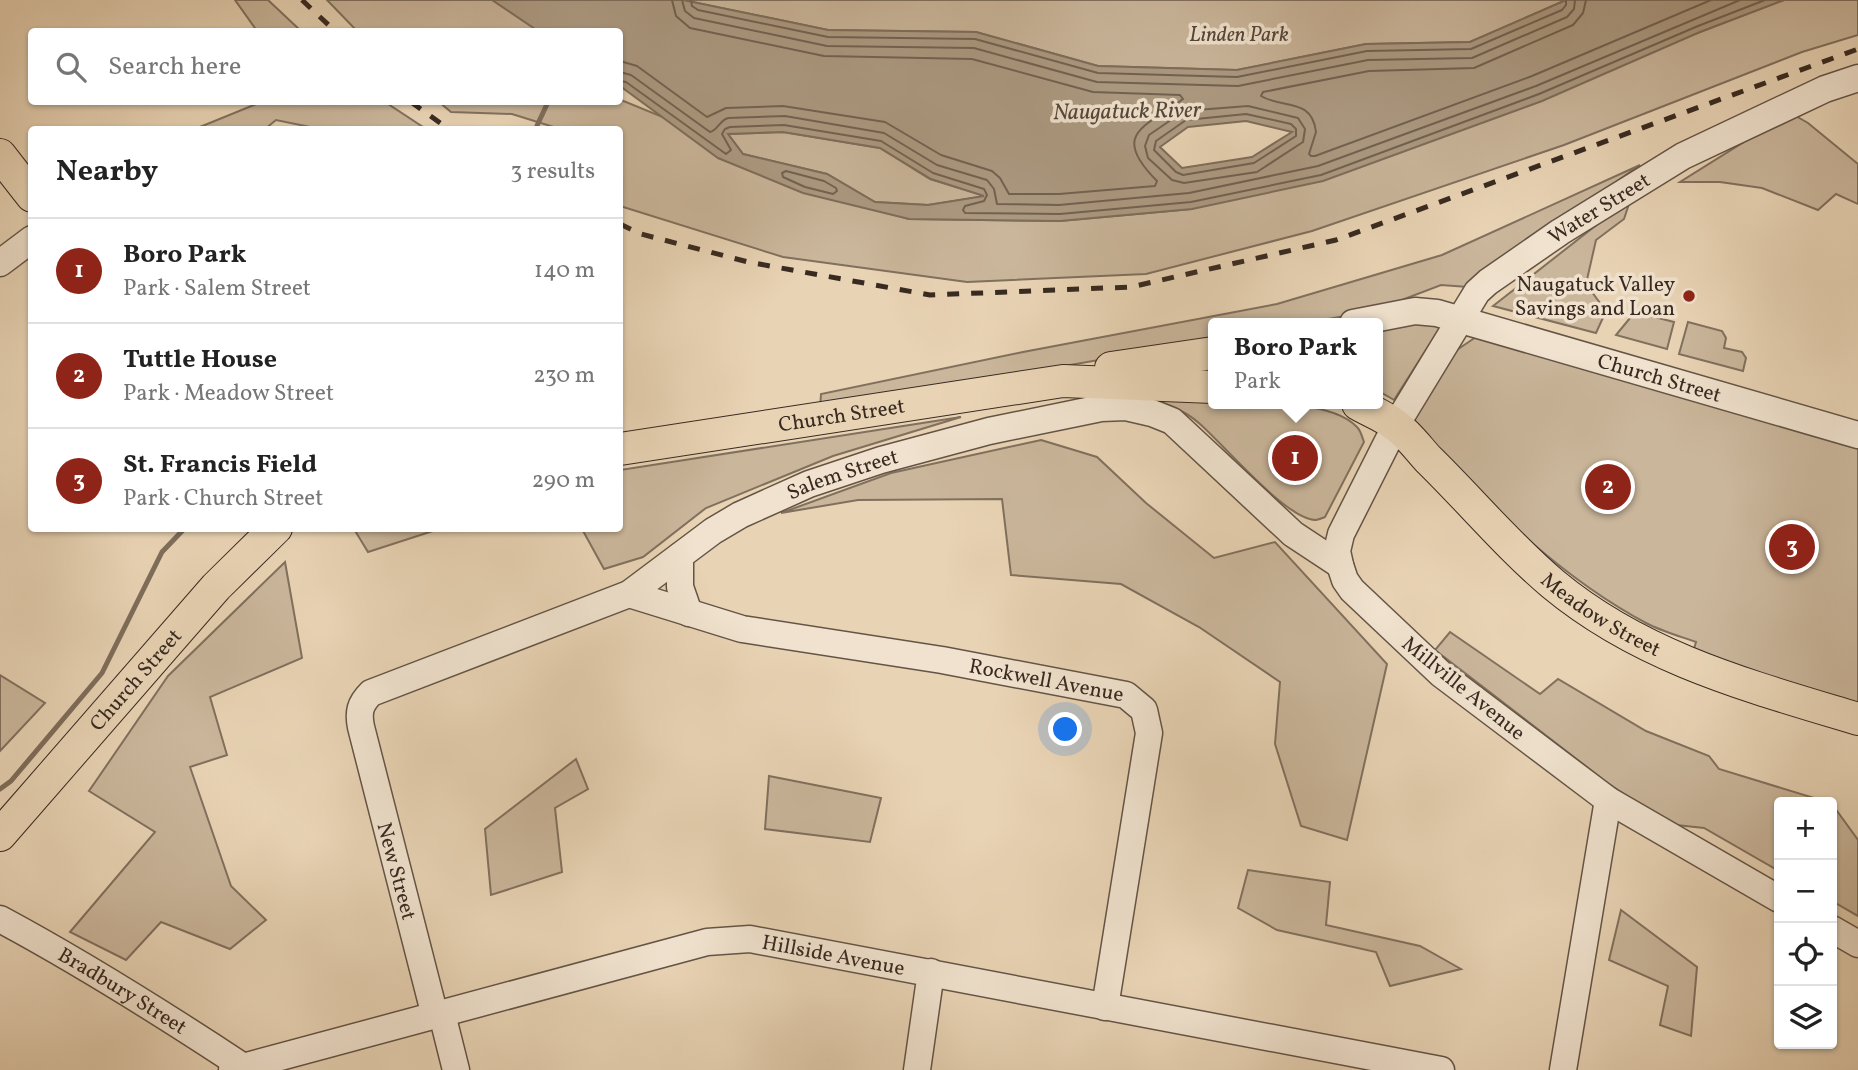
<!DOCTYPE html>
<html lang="en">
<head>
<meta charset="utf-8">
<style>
  :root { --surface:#fff; --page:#f6f6f6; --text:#222; --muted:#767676; --line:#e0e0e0; --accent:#8f2418 }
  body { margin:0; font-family:Vollkorn,serif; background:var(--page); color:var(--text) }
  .controls { position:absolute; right:21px; bottom:21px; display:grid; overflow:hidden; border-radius:7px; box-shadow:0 2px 5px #0004 }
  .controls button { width:63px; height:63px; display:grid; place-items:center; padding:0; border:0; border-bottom:2px solid var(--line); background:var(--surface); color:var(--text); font:35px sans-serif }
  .you { position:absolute; left:1066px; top:730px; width:24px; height:24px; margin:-18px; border:5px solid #fff; border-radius:50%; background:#1a73e8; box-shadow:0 0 0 10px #1a73e833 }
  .badge { display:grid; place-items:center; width:46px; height:46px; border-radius:50%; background:var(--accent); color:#fff; font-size:23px; font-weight:700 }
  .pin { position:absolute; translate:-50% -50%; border:4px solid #fff; box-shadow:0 2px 7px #0006 }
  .popup { position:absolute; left:1208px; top:318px; width:175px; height:91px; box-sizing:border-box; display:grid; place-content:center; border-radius:7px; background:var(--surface); filter:drop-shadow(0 2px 5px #0005); font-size:23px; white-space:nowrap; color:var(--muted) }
  .popup b { font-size:26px; color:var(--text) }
  .popup::after { content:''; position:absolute; left:50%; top:100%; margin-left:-14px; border:14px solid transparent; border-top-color:var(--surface) }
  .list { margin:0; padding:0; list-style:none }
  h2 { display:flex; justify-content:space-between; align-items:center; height:91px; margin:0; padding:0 28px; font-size:30px }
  h2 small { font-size:23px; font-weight:400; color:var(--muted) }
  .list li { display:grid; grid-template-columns:46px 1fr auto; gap:21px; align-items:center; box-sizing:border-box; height:105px; padding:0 28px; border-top:2px solid var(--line) }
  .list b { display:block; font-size:26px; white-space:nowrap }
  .list p { margin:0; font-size:23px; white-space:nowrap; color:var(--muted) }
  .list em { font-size:23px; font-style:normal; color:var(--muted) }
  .icon { flex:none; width:38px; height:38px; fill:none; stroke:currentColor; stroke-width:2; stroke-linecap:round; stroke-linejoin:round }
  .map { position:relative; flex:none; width:1858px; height:1070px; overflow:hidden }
  .search { position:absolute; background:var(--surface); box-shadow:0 2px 5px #0004; left:28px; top:28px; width:595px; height:77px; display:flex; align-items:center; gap:18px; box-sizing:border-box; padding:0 24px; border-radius:7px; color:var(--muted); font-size:26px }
  .panel { position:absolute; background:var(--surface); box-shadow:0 2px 5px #0004; left:28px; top:126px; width:595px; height:406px; border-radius:7px }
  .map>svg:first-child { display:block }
  .green { fill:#cab69b; stroke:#81705e; stroke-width:2 }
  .water { fill:#ac9a82; stroke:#7e6d5b; stroke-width:2; fill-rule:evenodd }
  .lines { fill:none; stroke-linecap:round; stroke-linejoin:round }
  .shore { stroke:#726252; stroke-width:2 }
  .stream { stroke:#7e6d5b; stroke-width:5 }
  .minor-casing { stroke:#645446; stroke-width:29 }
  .major-casing { stroke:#382a21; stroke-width:34 }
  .minor { stroke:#f0e2ce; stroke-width:26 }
  .major { stroke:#e8d3b4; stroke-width:32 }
  .rail { stroke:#382a21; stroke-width:5; stroke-dasharray:12 12; stroke-linecap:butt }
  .poi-dot { fill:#8f2418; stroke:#f0e2ce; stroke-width:2.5 }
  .labels { text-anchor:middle; stroke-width:7; stroke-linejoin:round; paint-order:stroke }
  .park-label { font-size:21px; font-style:italic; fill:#554639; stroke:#f0e2ce }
  .street-label { font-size:21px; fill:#382a21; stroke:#f0e2ce }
  .poi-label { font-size:21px; fill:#382a21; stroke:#f0e2ce; text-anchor:end }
  .water-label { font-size:23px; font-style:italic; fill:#554639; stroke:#f0e2ce }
</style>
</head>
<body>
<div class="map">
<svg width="1858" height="1070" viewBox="0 0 1858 1070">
  <rect width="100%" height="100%" fill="#e8d3b4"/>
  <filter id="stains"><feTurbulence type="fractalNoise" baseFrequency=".00286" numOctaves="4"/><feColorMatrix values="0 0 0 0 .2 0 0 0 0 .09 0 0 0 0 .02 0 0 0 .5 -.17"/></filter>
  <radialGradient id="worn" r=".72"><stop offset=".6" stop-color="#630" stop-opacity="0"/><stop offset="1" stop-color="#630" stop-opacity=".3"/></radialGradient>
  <g class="green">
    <polygon points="235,0 268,0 301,31 257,31"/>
    <polygon points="327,0 523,0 568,31 357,31"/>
    <polygon points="683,0 1566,0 1470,42 1366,44 1237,70 1098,66 976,32 828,30"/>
    <polygon points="1784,0 1858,0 1858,35 1802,52 1564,145 1312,231 1146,274 967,282 783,257 620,206 620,130 560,129 512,114 451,112 439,102 620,102 620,96 621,100 692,129 718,158 909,219 1060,221 1192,209 1700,32"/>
    <polygon points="261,102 385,102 426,129 320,129 276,120 265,129 195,129"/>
    <polygon points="1794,115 1808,123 1858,164 1858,204 1836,194 1818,210 1762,188 1720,182 1680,182 1768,127"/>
    <polygon points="783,132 880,148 930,179 986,196 928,205 875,202 827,174 743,154 728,134"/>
    <polygon points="1640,165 1468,287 1441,285 1373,311 1306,323 1213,323 1213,340 820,409 821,394 1023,352 1277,304 1442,255"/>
    <polygon points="1631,198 1624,219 1596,240 1586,284 1606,311 1596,333 1493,306"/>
    <polygon points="1635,312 1674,322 1667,349 1616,335"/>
    <polygon points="1445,320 1394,400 1377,390 1377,326"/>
    <polygon points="1688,322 1722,331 1726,338 1724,348 1742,352 1746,358 1743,371 1679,354"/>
    <path d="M1479 335 1858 431V719L1690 663 1696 642C1679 636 1661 631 1646 623 1552 573 1480 495 1405 421L1439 362Z"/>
    <path d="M1127 393H1213V404C1250 404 1330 398 1357 427 1361 431 1362 437 1364 442L1325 517C1322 518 1318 520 1315 520 1286 519 1223 444 1200 424 1179 405 1154 400 1127 393Z"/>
    <polygon points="961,417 833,456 706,508 643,557 604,569 582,529 551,529 620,528 620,470"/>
    <polygon points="1041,440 1097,457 1146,503 1214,558 1275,542 1387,664 1347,840 1301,826 1275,744 1280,682 1199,627 1121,584 1011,575 1002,499 858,500 781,513 891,473"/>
    <polygon points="354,529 439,529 368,552"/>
    <polygon points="285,562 302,658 210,697 227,755 190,767 231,886 266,920 230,949 161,922 126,960 70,932 155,832 89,791 168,676"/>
    <polygon points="1450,632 1540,694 1558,679 1646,731 1709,756 1719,769 1827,802 1779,802 1779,871 1704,828 1667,824 1605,781 1435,650"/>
    <polygon points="0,675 45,703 0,751"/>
    <polygon points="576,759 588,789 555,808 562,872 491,895 485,829"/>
    <polygon points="769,776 881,798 870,842 765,829"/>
    <polygon points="1832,804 1858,840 1858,916 1832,901"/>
    <polygon points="1248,870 1330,882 1326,925 1420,946 1461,969 1390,986 1376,952 1277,930 1238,908"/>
    <polygon points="1621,910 1697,967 1691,1036 1660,1025 1668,986 1609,960"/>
  </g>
  <path class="water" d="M492 0H683L828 30 976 32 1098 66 1237 70 1366 44 1470 42 1566 0H1784L1700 32 1542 101 1323 181 1192 209 1060 221 909 219 803 193 718 158 620 86V32L538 31ZM1246 121 1292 132 1252 157 1182 168 1160 147 1188 127ZM783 132 880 148 931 179 984 196 928 205 875 202 827 174 743 154 728 134Z"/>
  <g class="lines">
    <g class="shore">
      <polyline points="682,0 685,11 694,18 827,46 974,48 1097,82 1238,86 1368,60 1472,58 1567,17 1574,9 1575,0"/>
      <polyline points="691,0 692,6 698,10 828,37 975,39 1098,73 1237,77 1367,51 1471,49 1562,10 1566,5 1566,0"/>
      <path d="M1586 0 1583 13 1573 25 1474 68 1369 71 1263 92 1261 96C1282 109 1312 97 1316 132L1309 154 1311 156H1315L1532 76 1711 0"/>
      <path d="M620 61 637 66 707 117 726 108 783 106 885 122 941 155 992 171 1000 178 1009 194H1059L1155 186 1157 181C1109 133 1146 127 1183 99L1180 95 1093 92 972 59 824 56 690 28 676 16 672 0"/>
      <path d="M620 72 631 75 710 132C717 131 719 121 728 118L785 116 884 133 937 165 987 180 994 189 997 204 1059 205 1189 193 1318 166 1536 86 1740 0"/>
      <polyline points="620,81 626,82 726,154 731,150 722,134 725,129 730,127 784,125 881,141 933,173 984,189 987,195 984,201 965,206 963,210 965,213 1060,214 1191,202 1321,175 1539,94 1698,26 1765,0"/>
      <polygon points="1248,106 1298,118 1305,129 1303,142 1257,172 1184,183 1172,180 1148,158 1145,146 1149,135 1184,111"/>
      <polygon points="1246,114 1291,124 1296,129 1296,136 1254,163 1183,175 1176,172 1154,150 1156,141 1186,120"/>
      <polygon points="786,171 824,181 836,188 837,191 833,194 805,187 783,177 782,173"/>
    </g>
    <g class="stream">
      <polyline points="535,130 548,102"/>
      <polyline points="0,789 11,781 102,673 162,552 185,528"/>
    </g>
    <g class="minor-casing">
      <g id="minor">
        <polyline points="0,263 32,239"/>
        <path id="s1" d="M1353 323 1415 311 1437 313 1858 435"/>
        <polyline points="680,556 680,587 689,613"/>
        <path id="s2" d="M629 594 742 629 942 660 1126 695 1144 710 1149 733 1105 1007"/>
        <path id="s3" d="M1779 899 1608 800 1441 674 1352 590 1345 580 1340 565 1337 551 1341 534 1396 425 1477 292 1488 282 1560 232 1683 156 1825 89 1858 78"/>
        <path id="s4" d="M0 919C84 964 163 1014 242 1066"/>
        <polyline points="1832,929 1858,944"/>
        <polyline points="442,1014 456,1070"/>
        <path id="s5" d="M435 1016 361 727C358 712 360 704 371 693L629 594 713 531 740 515 809 484 881 460 989 431 1101 408 1126 407 1152 413 1172 421 1293 534 1340 565"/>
        <path id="s6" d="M232 1070 707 942 750 939 1441 1070"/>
        <polyline points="917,1070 931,972"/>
        <polyline points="1563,1070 1608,800"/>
      </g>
    </g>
    <g class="major-casing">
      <g id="major">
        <polyline points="0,155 32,196"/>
        <polyline points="1111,368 1213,353"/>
        <path id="s7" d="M1358 404C1370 411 1384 416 1395 425 1407 433 1418 448 1428 459 1470 500 1508 546 1553 584 1642 658 1749 686 1858 719"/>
        <path id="s8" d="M620 449 1063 381 1213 387"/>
        <path id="s9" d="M0 835 216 587 276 528"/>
      </g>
    </g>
    <use href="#minor" class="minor"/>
    <use href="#major" class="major"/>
    <g class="rail">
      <polyline points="302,0 336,32"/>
      <polyline points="411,102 450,130"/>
      <polyline points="620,224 641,234 748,262 930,295 1131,287 1336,240 1858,49"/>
    </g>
  </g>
  <circle class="poi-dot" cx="1689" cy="296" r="7"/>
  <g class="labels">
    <g class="park-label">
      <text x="1239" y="41">Linden Park</text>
    </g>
    <g class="street-label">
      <text dy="7" stroke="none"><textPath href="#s3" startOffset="1015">Water Street</textPath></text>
      <text dy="7" stroke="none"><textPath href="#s1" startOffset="317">Church Street</textPath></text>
      <text dy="7" stroke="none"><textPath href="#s8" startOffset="224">Church Street</textPath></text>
      <text dy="7" stroke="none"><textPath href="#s5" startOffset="859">Salem Street</textPath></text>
      <text dy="7" stroke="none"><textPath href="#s7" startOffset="324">Meadow Street</textPath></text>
      <text dy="7" stroke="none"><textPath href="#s9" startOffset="206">Church Street</textPath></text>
      <text dy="7" stroke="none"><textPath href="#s2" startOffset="427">Rockwell Avenue</textPath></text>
      <text transform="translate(1464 688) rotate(39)" y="7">Millville Avenue</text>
      <text transform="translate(397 871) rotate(75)" y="7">New Street</text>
      <text dy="7" stroke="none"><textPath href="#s6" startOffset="620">Hillside Avenue</textPath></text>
      <text dy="7" stroke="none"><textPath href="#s4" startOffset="142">Bradbury Street</textPath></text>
    </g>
    <g class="poi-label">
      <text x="1675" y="291">Naugatuck Valley<tspan x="1675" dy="24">Savings and Loan</tspan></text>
    </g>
    <g class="water-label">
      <text transform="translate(1127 110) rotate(-1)" y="8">Naugatuck River</text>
    </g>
  </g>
  <rect width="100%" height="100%" filter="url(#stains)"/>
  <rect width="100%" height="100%" fill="url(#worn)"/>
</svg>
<div class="controls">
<button>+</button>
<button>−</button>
<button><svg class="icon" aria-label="locate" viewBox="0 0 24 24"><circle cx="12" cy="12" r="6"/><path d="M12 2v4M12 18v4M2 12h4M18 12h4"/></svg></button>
<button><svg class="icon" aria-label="layers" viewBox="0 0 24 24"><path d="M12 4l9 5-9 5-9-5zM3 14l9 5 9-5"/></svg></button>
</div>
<div class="you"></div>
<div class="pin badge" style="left:1295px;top:458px">1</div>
<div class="popup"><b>Boro Park</b>Park</div>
<div class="pin badge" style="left:1608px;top:487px">2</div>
<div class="pin badge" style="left:1792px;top:547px">3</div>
<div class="search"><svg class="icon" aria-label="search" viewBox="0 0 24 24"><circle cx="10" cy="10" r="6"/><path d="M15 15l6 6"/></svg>Search here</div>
<section class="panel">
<h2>Nearby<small>3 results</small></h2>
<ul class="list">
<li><span class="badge">1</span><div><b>Boro Park</b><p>Park · Salem Street</p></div><em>140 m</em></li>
<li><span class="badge">2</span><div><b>Tuttle House</b><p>Park · Meadow Street</p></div><em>230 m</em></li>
<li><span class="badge">3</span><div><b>St. Francis Field</b><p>Park · Church Street</p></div><em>290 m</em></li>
</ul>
</section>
</div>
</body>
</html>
